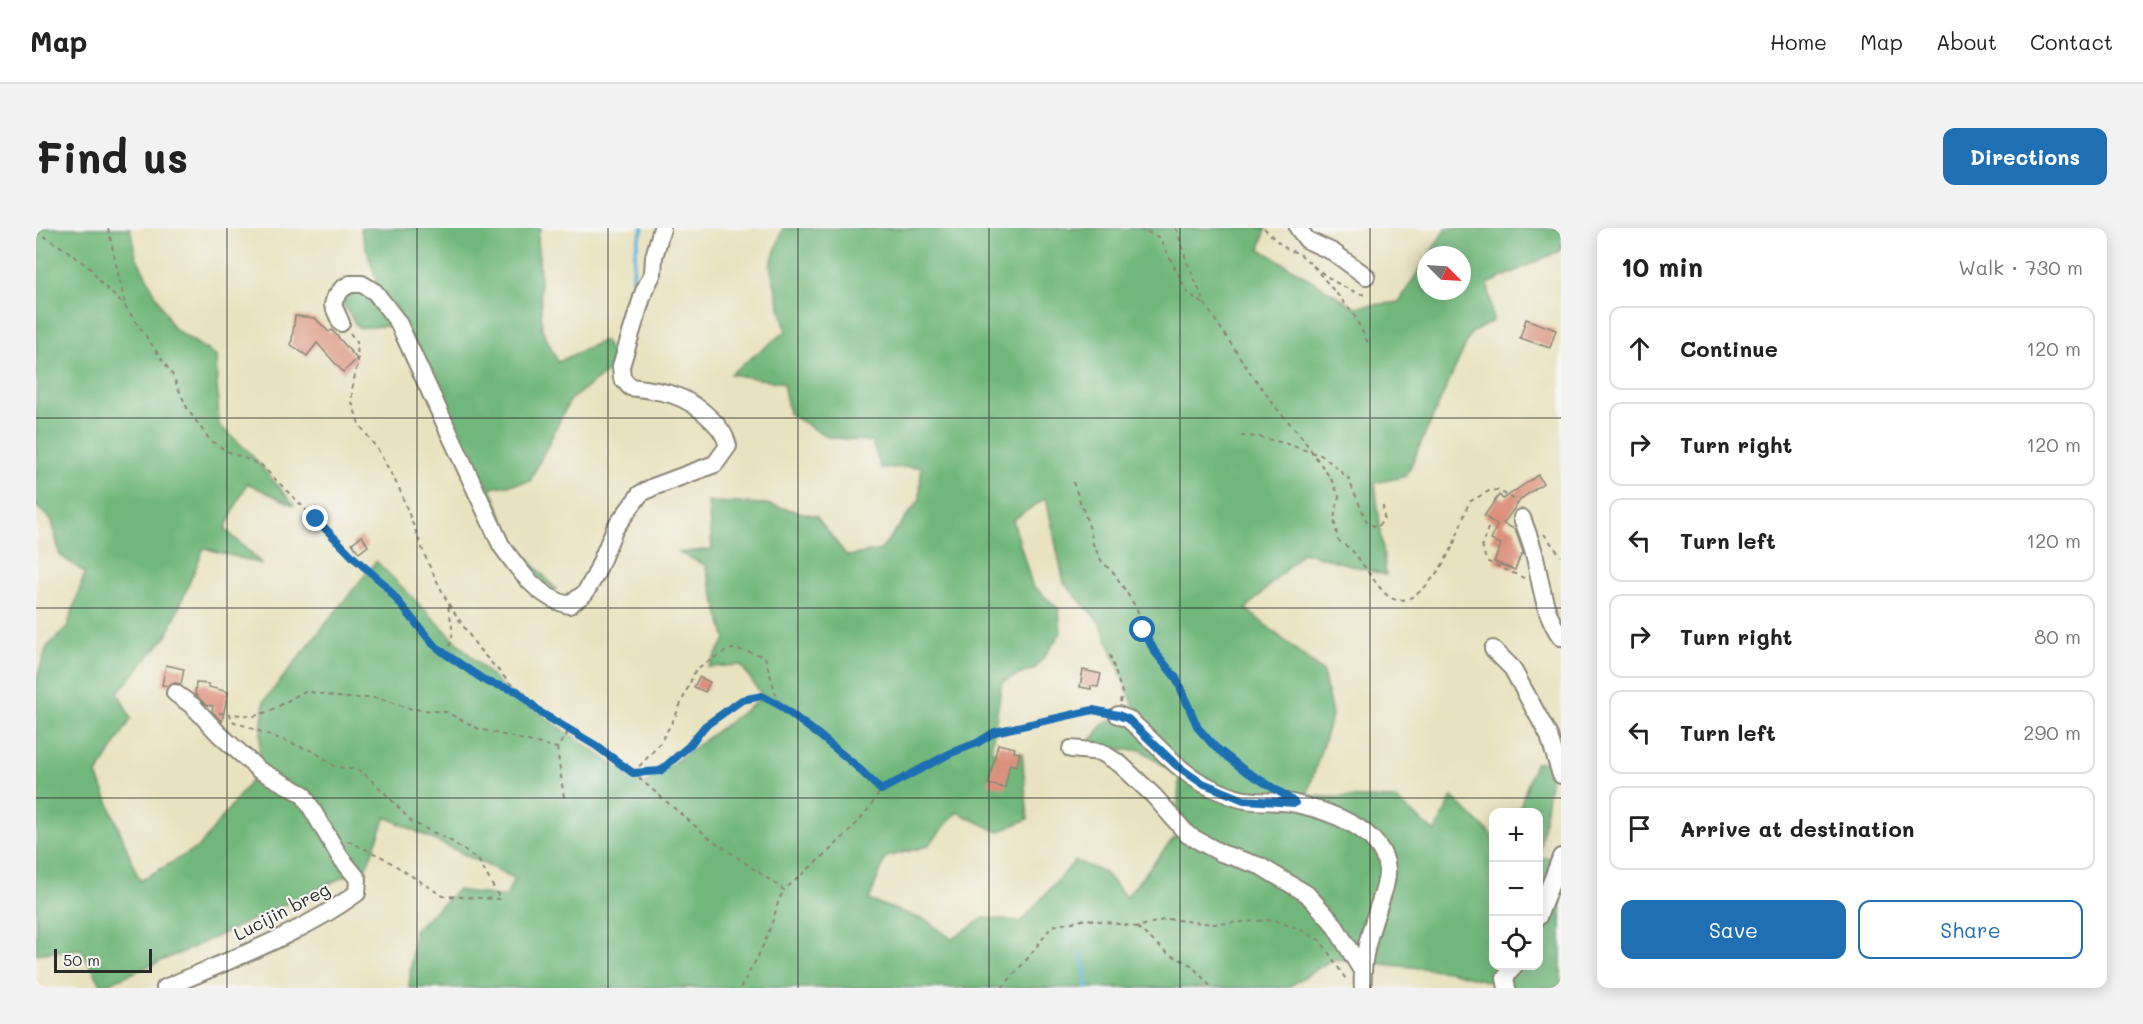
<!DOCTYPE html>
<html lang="en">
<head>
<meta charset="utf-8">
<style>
  :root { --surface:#fff; --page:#f2f2f2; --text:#222; --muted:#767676; --line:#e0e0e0; --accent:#1f6fb2 }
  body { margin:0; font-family:Mali,sans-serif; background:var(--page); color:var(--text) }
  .controls { position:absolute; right:18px; bottom:18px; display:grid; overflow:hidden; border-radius:12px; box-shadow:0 3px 15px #0003 }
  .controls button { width:54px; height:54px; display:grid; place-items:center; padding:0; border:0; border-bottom:2px solid var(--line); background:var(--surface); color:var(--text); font:30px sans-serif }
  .compass { position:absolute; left:1381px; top:18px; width:54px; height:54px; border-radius:50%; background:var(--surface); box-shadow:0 3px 15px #0003; rotate:114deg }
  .scale { position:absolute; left:18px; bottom:15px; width:98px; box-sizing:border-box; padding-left:6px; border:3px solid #2b2b2b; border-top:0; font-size:16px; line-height:21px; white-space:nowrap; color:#2b2b2b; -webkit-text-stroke:4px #f6f6f2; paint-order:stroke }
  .stop { position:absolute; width:18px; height:18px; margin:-14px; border:4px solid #1f6fb2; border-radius:50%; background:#fff }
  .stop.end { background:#1f6fb2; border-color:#fff; box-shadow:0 2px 6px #0008 }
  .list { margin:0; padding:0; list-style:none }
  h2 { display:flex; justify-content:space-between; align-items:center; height:78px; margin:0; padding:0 24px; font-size:26px }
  h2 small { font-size:20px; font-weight:400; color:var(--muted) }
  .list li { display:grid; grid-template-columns:39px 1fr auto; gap:18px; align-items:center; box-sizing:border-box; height:84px; margin:0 12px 12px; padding:0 12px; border:2px solid var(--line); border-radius:12px }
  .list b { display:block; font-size:22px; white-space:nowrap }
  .list em { font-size:20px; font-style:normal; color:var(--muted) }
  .actions { display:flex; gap:12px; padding:18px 24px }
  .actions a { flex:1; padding:14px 0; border:2px solid var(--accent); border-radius:12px; text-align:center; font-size:21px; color:var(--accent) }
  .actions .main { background:var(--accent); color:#fff }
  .icon { flex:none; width:33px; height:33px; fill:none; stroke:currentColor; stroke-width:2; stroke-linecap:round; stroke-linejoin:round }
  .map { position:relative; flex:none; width:1525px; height:760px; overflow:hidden; border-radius:12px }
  header { display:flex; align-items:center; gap:36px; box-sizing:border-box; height:84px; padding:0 30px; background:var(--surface); border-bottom:2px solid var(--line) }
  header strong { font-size:28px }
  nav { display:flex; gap:33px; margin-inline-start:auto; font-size:21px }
  .intro { display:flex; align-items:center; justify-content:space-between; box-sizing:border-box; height:144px; padding:0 36px }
  h1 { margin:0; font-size:42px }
  .button { padding:15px 27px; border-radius:12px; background:var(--accent); color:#fff; font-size:21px; font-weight:700 }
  main { display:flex; gap:36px; padding:0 36px }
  aside { flex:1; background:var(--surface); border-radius:12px; box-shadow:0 3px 15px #0003 }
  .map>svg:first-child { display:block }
  .forest { fill:#71b77c; stroke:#4e7154; stroke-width:1.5; fill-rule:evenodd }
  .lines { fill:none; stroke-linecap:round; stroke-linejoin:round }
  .stream { stroke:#5bafd7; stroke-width:4 }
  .building { fill:#db907d }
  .minor-casing { stroke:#8a8676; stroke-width:20 }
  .path { stroke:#8a8676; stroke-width:2; stroke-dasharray:4.5 4.5; stroke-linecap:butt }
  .minor { stroke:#fff; stroke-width:16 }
  .route { stroke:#1f6fb2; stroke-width:8 }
  .grid { fill:none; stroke:#2b2b2b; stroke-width:1.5; stroke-opacity:0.55 }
  .labels { text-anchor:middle; stroke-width:4.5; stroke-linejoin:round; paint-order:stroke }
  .street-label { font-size:18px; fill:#2b2b2b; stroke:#f6f6f2 }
</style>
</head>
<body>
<header>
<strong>Map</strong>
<nav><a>Home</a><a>Map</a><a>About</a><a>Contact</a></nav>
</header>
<div class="intro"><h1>Find us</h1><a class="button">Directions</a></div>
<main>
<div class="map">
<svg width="1525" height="760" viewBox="0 0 1525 760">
  <rect width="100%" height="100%" fill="#f6f6f2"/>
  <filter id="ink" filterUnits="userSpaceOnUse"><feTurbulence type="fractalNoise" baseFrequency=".0167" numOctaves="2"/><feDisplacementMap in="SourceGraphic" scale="12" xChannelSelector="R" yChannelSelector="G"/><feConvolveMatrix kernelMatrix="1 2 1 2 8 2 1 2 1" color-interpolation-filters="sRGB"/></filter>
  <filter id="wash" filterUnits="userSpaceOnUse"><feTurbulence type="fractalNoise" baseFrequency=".008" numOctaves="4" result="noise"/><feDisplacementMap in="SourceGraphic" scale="24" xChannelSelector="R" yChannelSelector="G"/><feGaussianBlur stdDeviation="1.35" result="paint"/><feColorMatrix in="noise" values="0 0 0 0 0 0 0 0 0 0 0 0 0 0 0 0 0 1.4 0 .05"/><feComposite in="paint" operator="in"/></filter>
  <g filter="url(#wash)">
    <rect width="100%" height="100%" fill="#e9e2c0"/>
    <g class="forest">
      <path d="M0 0H94L100 28 137 100 180 128 183 197 212 223 259 278 211 255 189 301 226 336 168 320 131 408 82 464 95 491 61 546 104 653 164 618 221 545 228 473 340 333 466 459 607 557 727 469 705 437 672 439 690 411 669 337 643 325 676 321 672 274 730 276 780 288 811 328 845 322 884 271 885 239 845 240 836 214 792 209 753 186 747 155 694 146 750 103 734 38 747 0H1230L1224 21 1319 79 1363 74 1390 31V63H1426V27H1393L1410 0H1525V22L1452 56 1457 93 1435 105 1370 248 1339 255 1350 347 1267 324 1210 381 1287 444 1296 487 1271 568 1359 571 1399 604 1416 569 1457 608 1458 738H1502L1503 630 1525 629V760H1476L1413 743 1297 731 1251 760H373L378 702 421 662 470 669 478 650 350 589 331 638 158 719 66 758 45 721 0 726V452L11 419 31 400 49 345 24 327 16 293 0 278ZM1010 270 1028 355 1065 396 1101 486 1068 495 1049 521 1105 522 1143 549 1141 606 1090 669 1068 644 1039 633 986 693 948 690 916 711 891 693 833 672 850 629 892 618 921 584 962 604 992 591 986 525 955 523 966 454 1000 440 1025 405 1023 381 996 357 977 292Z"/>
      <polygon points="324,0 505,0 502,7 506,101 522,134 568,112 582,136 534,172 494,253 455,260 476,314 521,362 482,340 361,97 322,100 303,69 341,54"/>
      <polygon points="1517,533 1503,628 1502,584 1482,584 1499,535"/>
    </g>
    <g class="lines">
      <g class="stream">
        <path d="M598 64C596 43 598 19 607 0"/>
        <polyline points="1046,726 1052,760"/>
      </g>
    </g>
    <g id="blocks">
      <g class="building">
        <polygon points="259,88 279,90 293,104 296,102 321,131 307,144 281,115 271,128 254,116 256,112"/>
        <polygon points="1490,91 1520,102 1514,120 1484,110"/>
        <polygon points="1502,247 1507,255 1485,271 1467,296 1479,301 1488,327 1485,326 1479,342 1458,334 1465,316 1455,312 1461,297 1448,288 1463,267 1467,271"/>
        <polygon points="326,308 332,318 323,325 316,315"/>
        <polygon points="130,437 148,441 145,456 139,455 131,458 126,457"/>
        <polygon points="1047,442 1065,446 1062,459 1055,458 1055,461 1044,459"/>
        <polygon points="663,449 674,454 669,464 658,459"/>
        <polygon points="160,455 173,456 173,459 192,464 186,494 176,483 177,478 170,477 159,466"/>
        <polygon points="962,516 979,520 978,524 984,525 981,538 974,536 969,560 952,556"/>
      </g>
    </g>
  </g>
  <g filter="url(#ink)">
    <use href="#blocks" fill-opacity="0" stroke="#8a8676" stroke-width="1.5"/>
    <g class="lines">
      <g class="minor-casing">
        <g id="minor">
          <polyline points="1262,0 1271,12 1297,24 1330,48"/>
          <path d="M305 95 297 77 299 70 306 61 314 56H326L339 64 362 94 465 317C482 341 502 370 533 377L549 365 559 348 579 300 604 266 617 259 679 236 692 218C689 206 683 199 675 191 650 166 628 163 594 159L586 150 585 138 608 63 617 45 618 29 626 0"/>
          <path d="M1486 290C1490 301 1495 313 1498 325 1505 353 1507 385 1525 409"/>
          <polyline points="1457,421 1476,440 1513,508 1525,547"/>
          <path d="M1082 487 1092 491C1116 511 1137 538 1164 554 1175 560 1199 571 1210 572 1227 575 1244 572 1260 576 1293 583 1347 601 1351 641 1352 654 1346 668 1342 680 1333 707 1325 732 1327 760"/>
          <polyline points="1035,521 1065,524 1084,536 1118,568 1152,607 1185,625 1224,638 1271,666 1297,695 1325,741"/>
          <polyline points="1502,689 1525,629"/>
          <path d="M129 760C193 732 265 706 321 665L322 651 304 629 267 566 223 542 183 506 157 478 139 465"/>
          <polyline points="1471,760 1469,750 1478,738"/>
        </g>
      </g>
      <g class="path">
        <polyline points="72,0 89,76"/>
        <polyline points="1103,0 1124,10 1151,64 1168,76"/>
        <path d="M1140 0 1151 34 1170 78 1213 143 1242 182 1265 208 1295 251 1303 268 1298 291 1302 312C1308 317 1316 321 1320 327 1328 337 1344 364 1355 370 1380 382 1405 340 1415 322 1422 307 1427 290 1433 274L1453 263 1462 262 1479 272 1481 278"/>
        <path d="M1228 0C1239 11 1247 22 1263 25"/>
        <polyline points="0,3 30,22 55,41 65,55 89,78 136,146 152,182 174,212 191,223 225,237 318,330 347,355 397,416 407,425 451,454 478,462"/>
        <path d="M1264 26C1282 43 1306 62 1330 67"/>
        <polyline points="1277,38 1317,85 1333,117"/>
        <path d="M314 105 321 114 322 133 316 161V174L323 196 342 222 363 260 391 333 412 375 442 420 481 463 505 485 559 517 597 545 672 609 748 662C783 631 821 603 845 562"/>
        <polyline points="1205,208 1223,209 1248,215 1287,228 1312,250 1331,294 1341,300 1348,291 1347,278"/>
        <polyline points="1037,254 1054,301 1057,316 1066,334 1078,345 1101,381 1107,402 1119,424 1139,450 1162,500 1179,519 1208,542 1235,558"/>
        <polyline points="1452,300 1446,317 1450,333 1488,350"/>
        <polyline points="1508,306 1525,328"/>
        <path d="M407 425C422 414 415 394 412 378"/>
        <polyline points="1074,427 1086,465 1084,474"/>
        <polyline points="183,485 194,486"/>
        <polyline points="521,520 528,570"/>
        <path d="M597 545 625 543 653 517 669 498 706 472 726 468 743 477 783 507 818 536 845 562C883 543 919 523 957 505 982 494 1028 488 1057 482L1068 484"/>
        <polyline points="597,545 623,517 639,489 660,441 686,425 696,421 711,423 729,429 743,477"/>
        <polyline points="312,613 346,629 407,668 464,671 443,633 415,613 376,594 346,562 325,543 298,538 279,524 196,493 194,486 218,488 234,483 269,463 308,470 342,470 376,481 410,484 443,501 521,520 533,503"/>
        <polyline points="1101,699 1131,725 1155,737 1176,760"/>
        <path d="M704 760C716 740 728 719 735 697 740 685 741 673 748 662"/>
        <polyline points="966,760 992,730 1016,698 1051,691 1101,699 1131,691 1177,696 1238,692 1265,702 1285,713 1311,753"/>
      </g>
      <use href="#minor" class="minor"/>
    </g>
  </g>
  <g class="lines" filter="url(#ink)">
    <polyline class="route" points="280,291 318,330 347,355 397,416 408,425 451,454 481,463 505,485 559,517 597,545 624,543 653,518 669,498 706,472 726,468 743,477 783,507 818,536 845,562 915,525 941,515 959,504 1057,482 1082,487 1092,491 1140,537 1164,554 1208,572 1259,575 1247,566 1208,542 1179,519 1162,500 1140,450 1119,424 1107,402"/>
  </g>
  <path class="grid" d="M191 0V760M381 0V760M572 0V760M762 0V760M953 0V760M1144 0V760M1334 0V760M0 190H1525M0 380H1525M0 570H1525"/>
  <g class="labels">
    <g class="street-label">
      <text transform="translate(246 684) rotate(-27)" y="6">Lucijin breg</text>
    </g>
  </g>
</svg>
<div class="controls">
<button>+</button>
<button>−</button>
<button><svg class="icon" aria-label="locate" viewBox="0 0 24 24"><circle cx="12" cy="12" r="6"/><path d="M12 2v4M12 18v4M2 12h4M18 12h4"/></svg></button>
</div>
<svg class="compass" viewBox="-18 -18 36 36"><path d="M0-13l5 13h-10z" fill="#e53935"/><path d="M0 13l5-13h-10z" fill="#767676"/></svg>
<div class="scale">50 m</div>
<div class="stop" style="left:1107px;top:402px"></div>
<div class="stop end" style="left:280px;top:291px"></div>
</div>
<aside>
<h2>10 min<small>Walk · 730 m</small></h2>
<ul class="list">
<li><svg class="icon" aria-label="ahead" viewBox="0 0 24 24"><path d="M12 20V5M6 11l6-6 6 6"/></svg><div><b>Continue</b></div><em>120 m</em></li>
<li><svg class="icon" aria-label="right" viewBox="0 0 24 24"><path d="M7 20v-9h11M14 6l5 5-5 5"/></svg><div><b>Turn right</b></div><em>120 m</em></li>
<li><svg class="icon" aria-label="left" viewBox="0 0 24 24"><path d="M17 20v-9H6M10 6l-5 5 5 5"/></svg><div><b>Turn left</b></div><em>120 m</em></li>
<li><svg class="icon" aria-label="right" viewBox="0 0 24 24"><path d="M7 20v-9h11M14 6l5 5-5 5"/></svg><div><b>Turn right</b></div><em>80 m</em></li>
<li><svg class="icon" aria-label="left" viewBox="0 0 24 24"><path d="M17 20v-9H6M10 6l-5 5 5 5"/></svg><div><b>Turn left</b></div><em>290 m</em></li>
<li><svg class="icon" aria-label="arrive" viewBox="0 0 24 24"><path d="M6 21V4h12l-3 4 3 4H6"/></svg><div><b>Arrive at destination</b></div></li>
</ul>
<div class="actions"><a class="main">Save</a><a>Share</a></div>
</aside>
</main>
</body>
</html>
